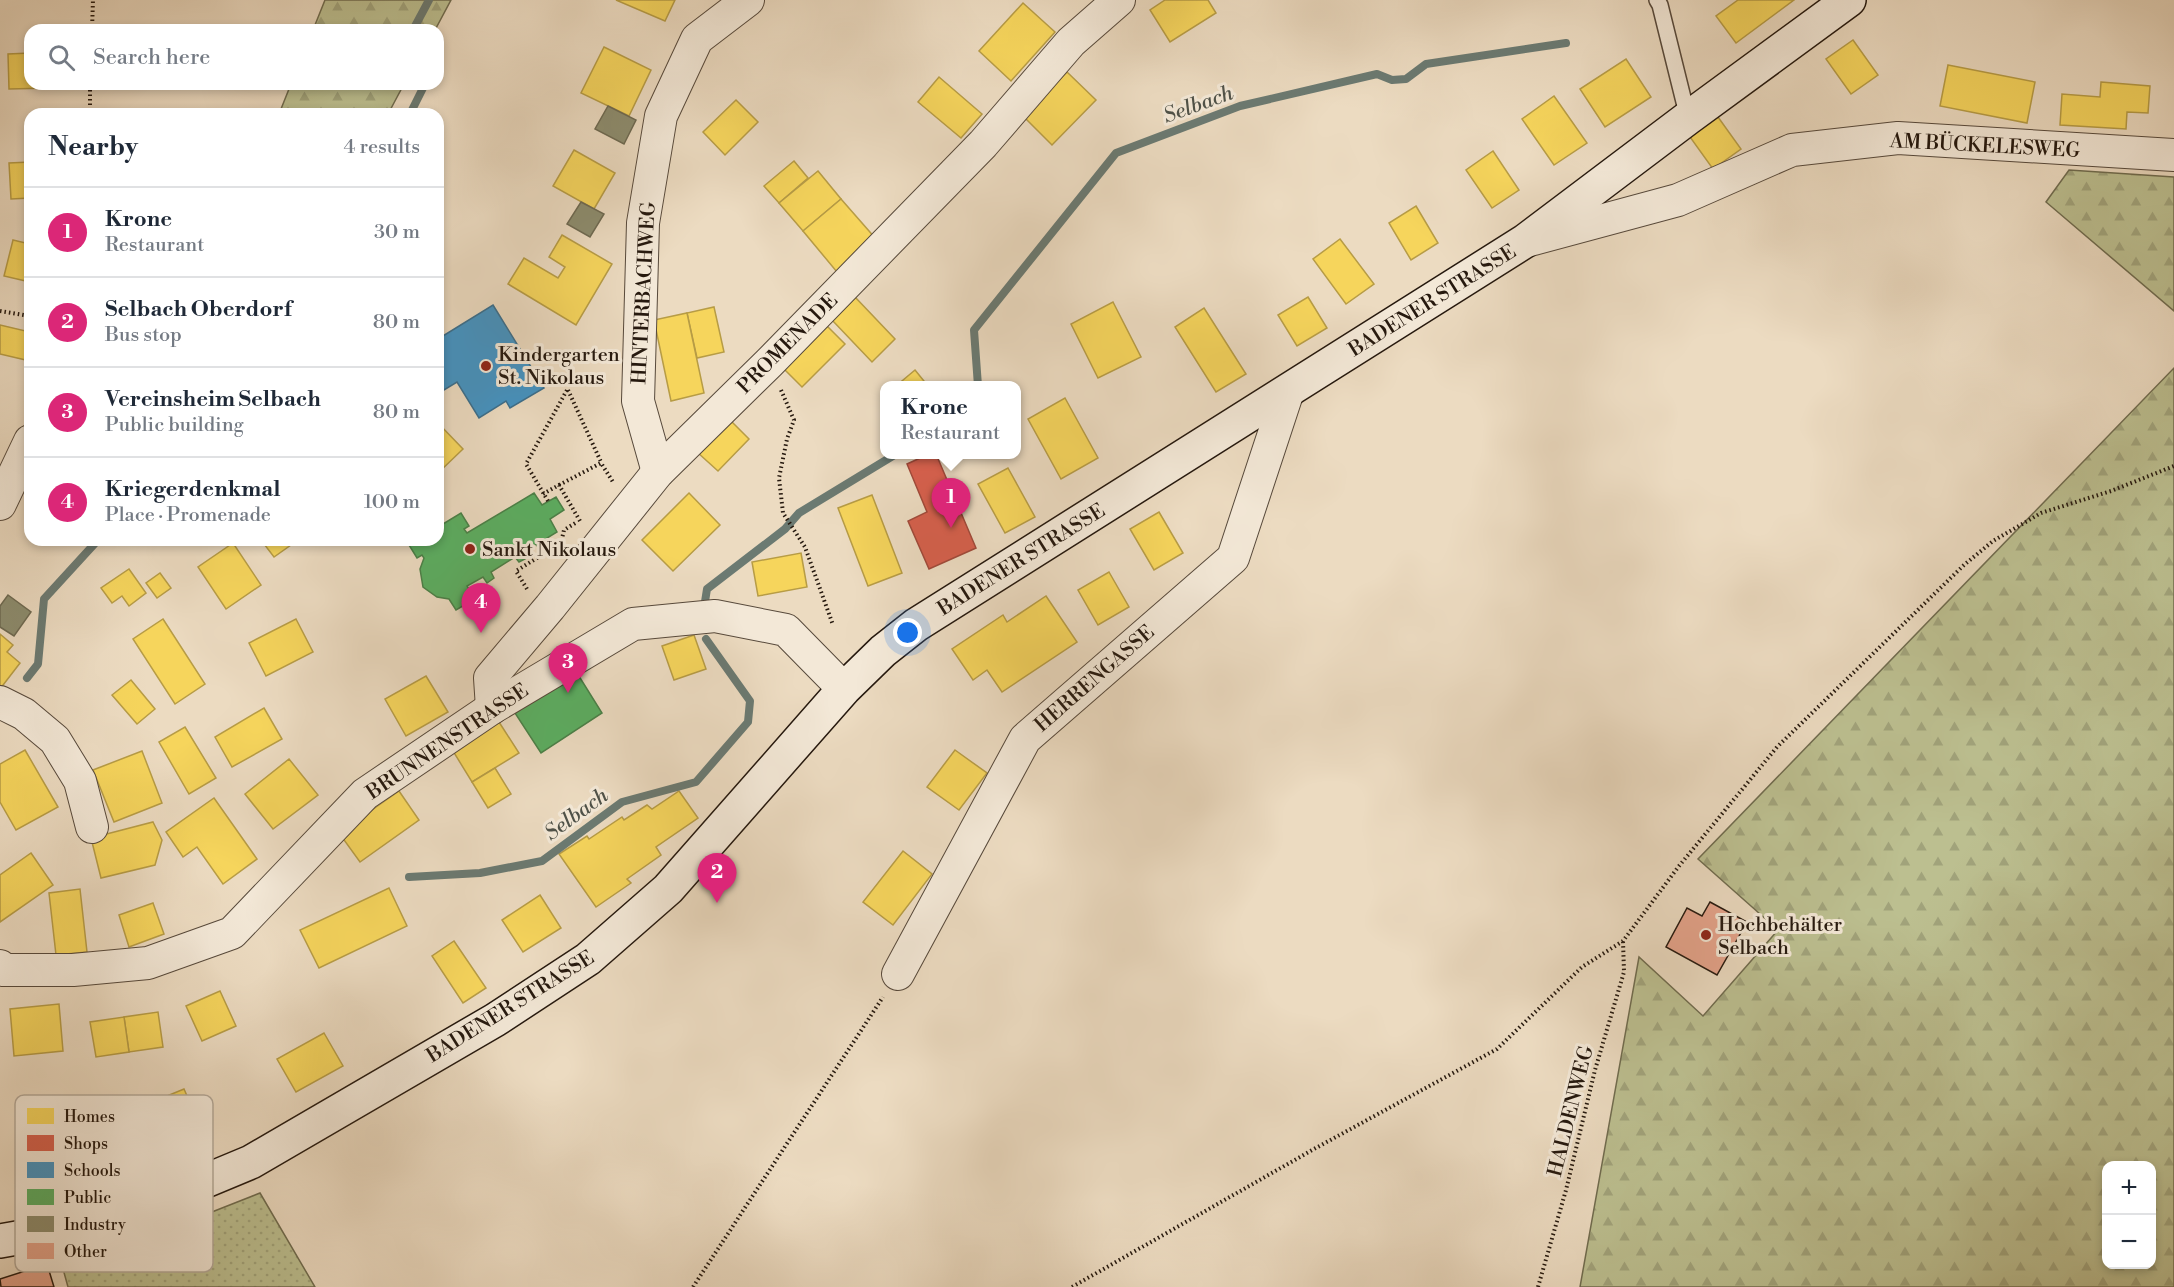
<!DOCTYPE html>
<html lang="en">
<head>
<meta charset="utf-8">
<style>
  :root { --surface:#fff; --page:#f2f2f3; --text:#1f2937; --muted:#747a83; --line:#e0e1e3; --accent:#db2777 }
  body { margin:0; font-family:"Libre Bodoni",serif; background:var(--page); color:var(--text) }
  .controls { position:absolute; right:18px; bottom:18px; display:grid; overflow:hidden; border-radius:12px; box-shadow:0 3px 9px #0003 }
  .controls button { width:54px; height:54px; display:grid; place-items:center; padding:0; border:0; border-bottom:2px solid var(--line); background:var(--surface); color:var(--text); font:30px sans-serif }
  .you { position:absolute; left:908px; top:633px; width:21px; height:21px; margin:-15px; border:4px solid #fff; border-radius:50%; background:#1a73e8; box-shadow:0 0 0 9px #1a73e833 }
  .badge { display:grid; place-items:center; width:39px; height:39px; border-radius:50%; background:var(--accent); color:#fff; font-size:20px; font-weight:700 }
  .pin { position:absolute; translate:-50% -50px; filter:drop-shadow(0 2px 3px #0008) }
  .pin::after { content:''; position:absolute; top:32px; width:21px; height:18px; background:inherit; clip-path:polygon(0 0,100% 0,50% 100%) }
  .popup { position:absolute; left:880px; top:381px; width:141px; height:78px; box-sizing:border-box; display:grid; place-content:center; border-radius:12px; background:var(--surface); filter:drop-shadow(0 2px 4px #0005); font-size:20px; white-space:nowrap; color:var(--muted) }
  .popup b { font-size:22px; color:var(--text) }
  .popup::after { content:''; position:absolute; left:50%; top:100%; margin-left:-12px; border:12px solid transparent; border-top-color:var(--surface) }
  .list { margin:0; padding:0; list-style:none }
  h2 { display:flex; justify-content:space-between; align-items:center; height:78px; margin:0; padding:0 24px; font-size:26px }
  h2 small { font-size:20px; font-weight:400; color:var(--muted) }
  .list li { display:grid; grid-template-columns:39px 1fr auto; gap:18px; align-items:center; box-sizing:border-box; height:90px; padding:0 24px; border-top:2px solid var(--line) }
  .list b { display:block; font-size:22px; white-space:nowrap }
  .list p { margin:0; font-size:20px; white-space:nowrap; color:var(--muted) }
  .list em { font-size:20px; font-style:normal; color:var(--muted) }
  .icon { flex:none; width:33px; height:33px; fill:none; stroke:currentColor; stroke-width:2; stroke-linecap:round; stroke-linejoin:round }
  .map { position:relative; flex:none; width:2174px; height:1287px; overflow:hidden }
  .search { position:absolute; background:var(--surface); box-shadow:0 3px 9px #0003; left:24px; top:24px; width:420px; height:66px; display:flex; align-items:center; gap:15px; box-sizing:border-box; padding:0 21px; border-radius:18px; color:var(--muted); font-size:22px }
  .panel { position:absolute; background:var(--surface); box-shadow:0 3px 9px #0003; left:24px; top:108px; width:420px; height:438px; border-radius:18px }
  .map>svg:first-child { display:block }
  .green { fill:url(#green-dots); stroke:#706c4f; stroke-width:1.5 }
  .forest { fill:url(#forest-firs); stroke:#706c4f; stroke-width:1.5; fill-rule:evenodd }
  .homes { fill:#f6d55c; stroke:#b79c45; stroke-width:1.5 }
  .shops { fill:#d6604d; stroke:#a14a3a; stroke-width:1.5 }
  .schools { fill:#4393c3; stroke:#3a6e8d; stroke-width:1.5 }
  .public { fill:#5aae61; stroke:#4a8148; stroke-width:1.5 }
  .industry { fill:#8c8c6e; stroke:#6d6951; stroke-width:1.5 }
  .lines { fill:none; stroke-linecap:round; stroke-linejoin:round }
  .stream { stroke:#6b7a72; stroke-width:8 }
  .building { fill:#e6a48c; stroke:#25180e; stroke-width:1.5 }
  .service-casing { stroke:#57493b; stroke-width:18 }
  .minor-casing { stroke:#57493b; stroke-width:34 }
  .secondary-casing { stroke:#25180e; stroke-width:36 }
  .path { stroke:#25180e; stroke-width:4; stroke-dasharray:1.5 3; stroke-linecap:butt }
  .service { stroke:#f3e8d7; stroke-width:15 }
  .minor { stroke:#f3e8d7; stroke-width:32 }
  .secondary { stroke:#f3e8d7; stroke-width:33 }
  .poi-dot { fill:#8f2418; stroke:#f3e8d7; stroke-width:2 }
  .labels { text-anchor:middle; stroke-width:6; stroke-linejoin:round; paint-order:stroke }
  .street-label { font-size:20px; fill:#25180e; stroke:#f3e8d7 }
  .poi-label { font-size:20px; fill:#25180e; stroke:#f3e8d7; text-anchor:start }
  .water-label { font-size:21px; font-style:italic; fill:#4e5148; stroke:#f3e8d7 }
  .key { fill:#f3e8d7; stroke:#b5aa9b; stroke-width:1.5 }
  .key-label { font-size:16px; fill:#25180e }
</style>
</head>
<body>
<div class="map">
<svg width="2174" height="1287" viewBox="0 0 2174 1287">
  <defs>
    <pattern id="green-dots" width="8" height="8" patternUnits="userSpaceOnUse" patternTransform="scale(1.5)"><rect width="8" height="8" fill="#bcbf90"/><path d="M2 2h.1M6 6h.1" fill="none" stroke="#a1a37b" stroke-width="1.8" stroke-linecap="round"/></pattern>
    <pattern id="forest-firs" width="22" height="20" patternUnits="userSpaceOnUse" patternTransform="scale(1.5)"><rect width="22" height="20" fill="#bcbf90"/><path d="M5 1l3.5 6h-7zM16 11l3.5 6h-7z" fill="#a1a37b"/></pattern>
  </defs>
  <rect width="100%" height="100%" fill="#ecdbc1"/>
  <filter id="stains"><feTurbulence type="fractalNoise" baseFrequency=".00333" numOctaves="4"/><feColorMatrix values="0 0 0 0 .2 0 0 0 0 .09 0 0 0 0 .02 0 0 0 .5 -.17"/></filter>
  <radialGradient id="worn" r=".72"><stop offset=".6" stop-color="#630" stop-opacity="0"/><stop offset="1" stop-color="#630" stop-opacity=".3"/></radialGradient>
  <polygon class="green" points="260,1193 315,1287 68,1287 60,1258 151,1236"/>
  <g class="forest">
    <polygon points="325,0 451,0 435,30 313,30"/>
    <polygon points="291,84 404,84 388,114 279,114"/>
    <polygon points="2069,170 2174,177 2174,311 2046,202"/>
    <path d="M2174 368V1287H1580L1639 957 1703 1016 1778 930 1698 859ZM2106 1166H2152V1264H2106Z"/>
  </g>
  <g class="homes">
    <polygon points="616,0 675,0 665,21"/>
    <polygon points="1165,0 1208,0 1216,13 1170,42 1150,10"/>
    <polygon points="1738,0 1794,0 1736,43 1716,16"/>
    <polygon points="1023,3 1055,32 1011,81 979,51"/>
    <polygon points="1853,40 1878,75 1851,94 1826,59"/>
    <polygon points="604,47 651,70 629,116 581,93"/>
    <polygon points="30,53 30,84 50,84 50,88 9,89 8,54"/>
    <polygon points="1626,59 1651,97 1605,127 1580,89"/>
    <polygon points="1948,65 2035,82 2027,123 1940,106"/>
    <polygon points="1067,72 1096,100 1052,145 1023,116"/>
    <polygon points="939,77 982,114 961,138 918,102"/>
    <polygon points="2101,82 2150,86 2148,113 2127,112 2126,129 2060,125 2062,94 2100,97"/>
    <polygon points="1554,96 1587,143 1554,165 1522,119"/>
    <polygon points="736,100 758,122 725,155 703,132"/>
    <polygon points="1718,117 1741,149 1713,169 1690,137"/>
    <polygon points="574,150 615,173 594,209 553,186"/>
    <polygon points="1493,151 1519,190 1492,208 1466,170"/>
    <polygon points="794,161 808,178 779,203 764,186"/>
    <polygon points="30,162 30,198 11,199 9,163"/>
    <polygon points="818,171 841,199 803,231 779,203"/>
    <polygon points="841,199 876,239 837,272 803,231"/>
    <polygon points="1416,206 1438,243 1411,260 1389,223"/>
    <polygon points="562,235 612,264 576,325 508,284 524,258 558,278 565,267 549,257"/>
    <polygon points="1340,239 1374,284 1346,304 1313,259"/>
    <polygon points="13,240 30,244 30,282 4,276"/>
    <polygon points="855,297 895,339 872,362 832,320"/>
    <polygon points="1308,297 1327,328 1297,346 1278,315"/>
    <polygon points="1113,302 1141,357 1098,378 1071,324"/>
    <polygon points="714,307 724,352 697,358 687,313"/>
    <polygon points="1204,308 1246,374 1216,392 1175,327"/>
    <polygon points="687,313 704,393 671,401 654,320"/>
    <polygon points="825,324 845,344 802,387 782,367"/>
    <polygon points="0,325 30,332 30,361 0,354"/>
    <polygon points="915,370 928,386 896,386"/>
    <polygon points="1065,398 1098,458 1061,479 1028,419"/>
    <polygon points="729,419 749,439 718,471 697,452"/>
    <polygon points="438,423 463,449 438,473"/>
    <polygon points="1008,468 1035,517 1005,533 978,484"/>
    <polygon points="689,493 720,525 673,571 642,540"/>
    <polygon points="872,495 902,573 868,586 838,508"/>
    <polygon points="1159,512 1183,553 1154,570 1130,529"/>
    <polygon points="261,540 298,540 274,557"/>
    <polygon points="233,543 261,585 226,609 198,567"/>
    <polygon points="801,553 807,587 758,596 752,562"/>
    <polygon points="129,569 146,593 129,606 122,596 112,603 101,588"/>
    <polygon points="1109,572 1129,607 1098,625 1078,590"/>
    <polygon points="160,573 171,588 157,598 146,583"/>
    <polygon points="1046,596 1077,642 1002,692 987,670 973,680 952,649 1003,615 1007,622"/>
    <polygon points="163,619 205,684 175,704 133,639"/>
    <polygon points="296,619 313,652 266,676 249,643"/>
    <polygon points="0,634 13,645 7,652 20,663 0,689"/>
    <polygon points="694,635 706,669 674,680 662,646"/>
    <polygon points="426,676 448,712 406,736 385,699"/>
    <polygon points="131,680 155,709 137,724 112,695"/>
    <polygon points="264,708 282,739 232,767 215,737"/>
    <polygon points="499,722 519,753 472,782 453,751"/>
    <polygon points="185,727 216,778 189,794 159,742"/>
    <polygon points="25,750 58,807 16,830 0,802 0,764"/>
    <polygon points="955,750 987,773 959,810 927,787"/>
    <polygon points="142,751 162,803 114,822 93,770"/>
    <polygon points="289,759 318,795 273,829 245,794"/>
    <polygon points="495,768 511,794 488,808 472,782"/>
    <polygon points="399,791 419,820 360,862 339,833"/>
    <polygon points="679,791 698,818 656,847 661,855 627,879 631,883 596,907 559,854 587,836 589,839 622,817 624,820 647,805 652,809"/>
    <polygon points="214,798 257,859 223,884 197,847 183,857 166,832"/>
    <polygon points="153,822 162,840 155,865 101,878 91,838"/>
    <polygon points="903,851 932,874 893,925 863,902"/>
    <polygon points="31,853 53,885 0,922 0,875"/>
    <polygon points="389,888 407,926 319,968 300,930"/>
    <polygon points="80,889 87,952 56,955 49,893"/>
    <polygon points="540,895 561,928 523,952 502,920"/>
    <polygon points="153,903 164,934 129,947 119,915"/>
    <polygon points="454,941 486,988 463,1003 432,956"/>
    <polygon points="220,991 236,1026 202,1041 186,1006"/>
    <polygon points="59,1004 63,1051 14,1056 10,1009"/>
    <polygon points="158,1012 163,1047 129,1052 124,1017"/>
    <polygon points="124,1017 129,1052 96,1057 90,1022"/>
    <polygon points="324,1033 343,1066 296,1092 277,1059"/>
    <polygon points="184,1089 206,1139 167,1155 145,1105"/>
  </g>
  <polygon class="shops" points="929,454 936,454 976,548 929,569 908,521 927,512 907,464"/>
  <polygon class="schools" points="493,305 544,388 510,408 506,401 479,418 457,382 444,390 438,381 438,339"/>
  <g class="public">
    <polygon points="534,493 542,505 556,497 564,510 550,519 557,532 547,538 551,546 541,552 536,544 522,553 525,559 519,562 515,557 491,572 494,578 487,583 483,577 467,586 475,599 456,610 449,599 437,597 423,587 420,569 424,558 422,555 417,558 409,545 417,540 438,540 438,527 461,513 469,526 464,529 467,533"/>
    <polygon points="577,673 602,713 541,753 515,713"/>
  </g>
  <g class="industry">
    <polygon points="608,106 636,120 624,144 595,129"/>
    <polygon points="581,202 604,214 590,237 567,224"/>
    <polygon points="8,595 31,612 14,636 0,627 0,606"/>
  </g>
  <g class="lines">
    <g class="stream">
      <polyline points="413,30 429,0"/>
      <polyline points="410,114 423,88 422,84"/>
      <polyline points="978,386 974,330 1116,153 1240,106 1377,74 1392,80 1406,79 1426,64 1566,43"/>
      <polyline points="704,608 707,589 785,529 799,513 896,454"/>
      <polyline points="27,678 38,664 44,599 98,540"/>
      <polyline points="409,877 480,873 542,861 622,802 696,782 748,722 750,701 706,639"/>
    </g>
  </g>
  <g class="building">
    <polygon points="1710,902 1747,922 1717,975 1666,947 1687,908 1702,916"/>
    <polygon points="47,1264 54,1287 1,1287 0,1279"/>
  </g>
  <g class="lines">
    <g class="service-casing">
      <polyline id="service" points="1657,0 1660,5 1688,118"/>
    </g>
    <g class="minor-casing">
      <g id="minor">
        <polyline points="1526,241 1678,200 1792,150 1898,138 2174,155"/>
        <polyline points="658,472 638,401 643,223 661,116 697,39 748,0"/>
        <polyline points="0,504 30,441"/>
        <polyline points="0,702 24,714 55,740 80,781 92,827"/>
        <polyline points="492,708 490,678 550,607 658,472 769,363 983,144 1071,42 1119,0"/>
        <polyline points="0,966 3,970 73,970 148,963 232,933 365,794 492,708 633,624 715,616 786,630 844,689"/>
        <polyline points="898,974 1025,739 1233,558 1288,391"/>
      </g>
    </g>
    <g class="secondary-casing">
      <polyline id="secondary" points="0,1241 107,1222 251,1162 495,1020 588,959 668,889 844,689 883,651 916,625 1525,241 1688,118 1849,0"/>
    </g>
    <g class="path">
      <polyline points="92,30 93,0"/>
      <polyline points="90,114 90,84"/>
      <polyline points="0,311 30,316"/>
      <polyline points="568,390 601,462"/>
      <polyline points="781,390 794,420 787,439 779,478 783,513 805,547 833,625"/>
      <polyline points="559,485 601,463 613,482"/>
      <polyline points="543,494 559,485 580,521 582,519"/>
      <polyline points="548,501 526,464 567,390"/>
      <polyline points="527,589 516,571 561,543 564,530 577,522"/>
      <polyline points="693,1287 883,997"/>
      <polyline points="1072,1287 1314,1149 1497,1049 1582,967 1623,941 1679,866 1777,747 1964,565 1993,541 2041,513 2111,491 2174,466"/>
      <polyline points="1538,1287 1566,1190 1595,1070 1624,972 1623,941"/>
    </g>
    <use href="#service" class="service"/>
    <use href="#minor" class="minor"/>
    <use href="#secondary" class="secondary"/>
  </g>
  <g class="poi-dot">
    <circle cx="486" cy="366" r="6"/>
    <circle cx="470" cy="549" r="6"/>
    <circle cx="1706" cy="935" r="6"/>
  </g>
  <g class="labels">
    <g class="street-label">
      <text transform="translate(1985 145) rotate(3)" y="7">AM BÜCKELESWEG</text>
      <text transform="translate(643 293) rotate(-87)" y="7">HINTERBACHWEG</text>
      <text transform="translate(1432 300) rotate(-32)" y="7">BADENER STRASSE</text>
      <text transform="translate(787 343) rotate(-45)" y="7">PROMENADE</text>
      <text transform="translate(1021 559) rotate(-32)" y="7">BADENER STRASSE</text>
      <text transform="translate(1094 678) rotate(-41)" y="7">HERRENGASSE</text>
      <text transform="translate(447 741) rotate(-34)" y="7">BRUNNENSTRASSE</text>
      <text transform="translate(510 1006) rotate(-32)" y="7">BADENER STRASSE</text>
      <text transform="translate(1570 1111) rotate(-76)" y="7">HALDENWEG</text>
    </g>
    <g class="poi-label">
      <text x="498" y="361">Kindergarten<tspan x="498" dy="23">St. Nikolaus</tspan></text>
      <text x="482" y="556">Sankt Nikolaus</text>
      <text x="1718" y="931">Hochbehälter<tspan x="1718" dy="23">Selbach</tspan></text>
    </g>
    <g class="water-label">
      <text transform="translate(1198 104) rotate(-20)" y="7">Selbach</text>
      <text transform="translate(576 814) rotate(-36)" y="7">Selbach</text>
    </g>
  </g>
  <rect x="15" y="1095" width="198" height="177" rx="9" class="key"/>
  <rect x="27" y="1108" width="27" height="16" fill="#f6d55c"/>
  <rect x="27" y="1135" width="27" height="16" fill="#d6604d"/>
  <rect x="27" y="1162" width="27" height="16" fill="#4393c3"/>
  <rect x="27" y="1189" width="27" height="16" fill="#5aae61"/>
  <rect x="27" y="1216" width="27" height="16" fill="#8c8c6e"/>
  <rect x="27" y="1243" width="27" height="16" fill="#e6a48c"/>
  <g class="key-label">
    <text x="64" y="1122">Homes</text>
    <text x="64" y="1149">Shops</text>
    <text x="64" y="1176">Schools</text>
    <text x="64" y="1203">Public</text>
    <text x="64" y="1230">Industry</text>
    <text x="64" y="1257">Other</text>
  </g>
  <rect width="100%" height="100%" filter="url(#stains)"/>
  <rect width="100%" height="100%" fill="url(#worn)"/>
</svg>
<div class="controls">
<button>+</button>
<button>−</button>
</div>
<div class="you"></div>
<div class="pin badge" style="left:951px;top:528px">1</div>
<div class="popup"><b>Krone</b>Restaurant</div>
<div class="pin badge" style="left:717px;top:903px">2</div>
<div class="pin badge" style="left:568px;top:693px">3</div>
<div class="pin badge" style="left:481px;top:633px">4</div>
<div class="search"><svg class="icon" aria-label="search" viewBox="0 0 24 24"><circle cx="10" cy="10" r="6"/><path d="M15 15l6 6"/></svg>Search here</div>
<section class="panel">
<h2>Nearby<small>4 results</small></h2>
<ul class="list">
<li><span class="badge">1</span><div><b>Krone</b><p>Restaurant</p></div><em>30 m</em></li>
<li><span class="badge">2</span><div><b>Selbach Oberdorf</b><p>Bus stop</p></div><em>80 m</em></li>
<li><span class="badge">3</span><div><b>Vereinsheim Selbach</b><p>Public building</p></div><em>80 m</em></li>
<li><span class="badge">4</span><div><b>Kriegerdenkmal</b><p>Place · Promenade</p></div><em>100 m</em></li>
</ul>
</section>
</div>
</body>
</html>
